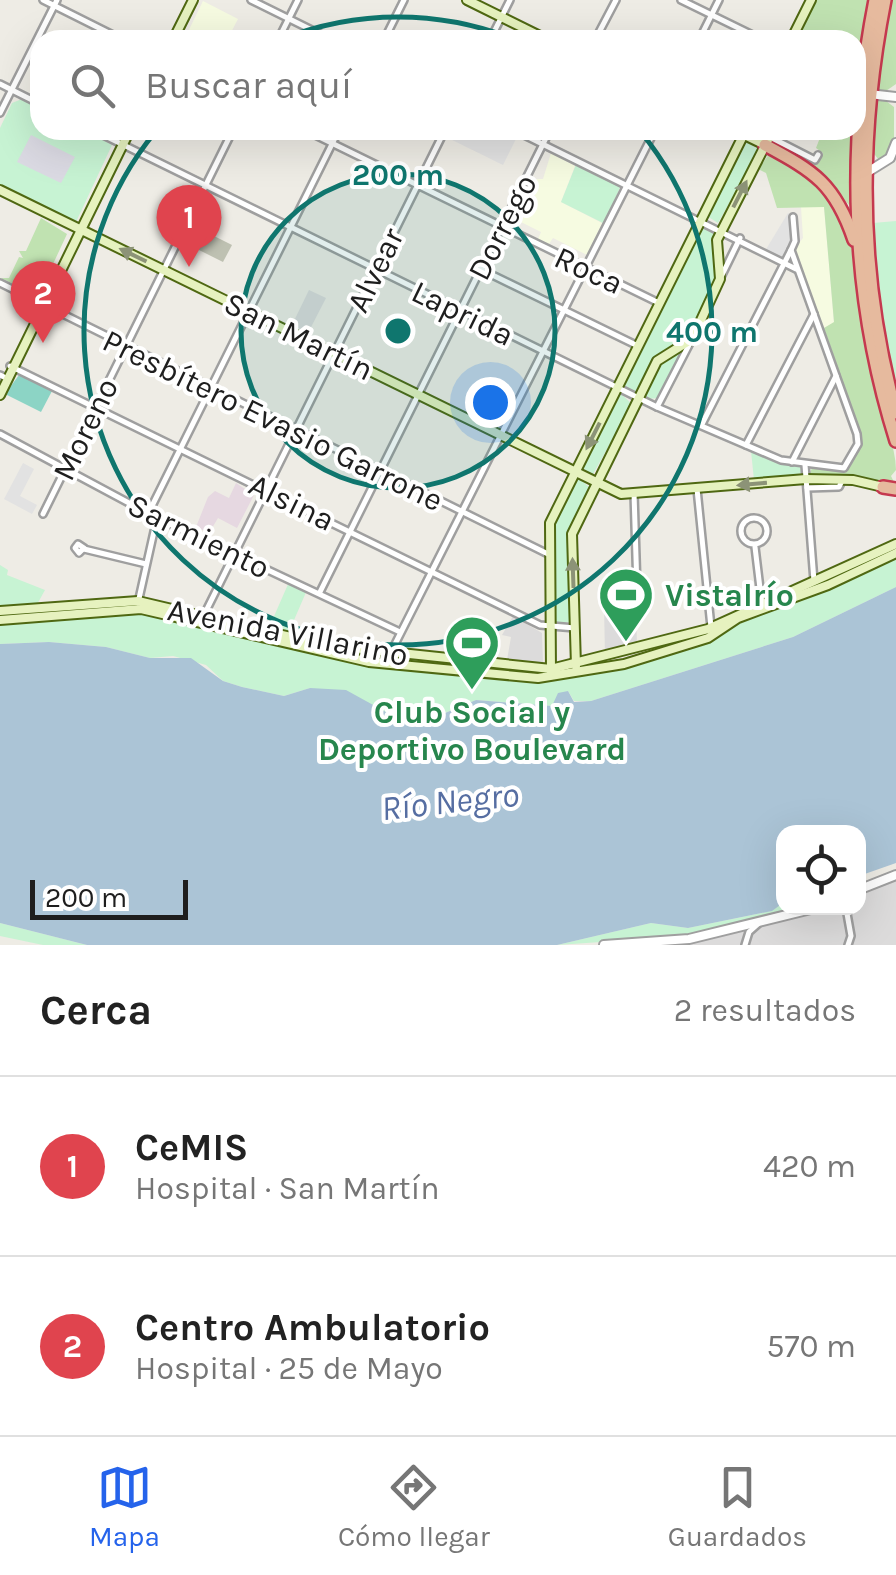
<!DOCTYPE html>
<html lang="es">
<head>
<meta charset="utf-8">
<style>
  :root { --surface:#fff; --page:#f2f2f2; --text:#222; --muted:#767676; --line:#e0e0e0; --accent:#2563eb }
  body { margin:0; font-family:Karla,sans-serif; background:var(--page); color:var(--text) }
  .controls { position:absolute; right:30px; bottom:30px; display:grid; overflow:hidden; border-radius:20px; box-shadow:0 10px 40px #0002 }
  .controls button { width:90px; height:90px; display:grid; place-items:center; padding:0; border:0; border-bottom:2px solid var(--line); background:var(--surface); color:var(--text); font:50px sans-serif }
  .scale { position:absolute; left:30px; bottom:25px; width:158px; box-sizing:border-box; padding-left:10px; border:5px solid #1e1e1e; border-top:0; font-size:28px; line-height:35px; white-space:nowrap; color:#1e1e1e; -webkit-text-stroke:8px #fff; paint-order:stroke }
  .you { position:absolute; left:490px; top:402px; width:35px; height:35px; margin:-25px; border:8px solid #fff; border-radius:50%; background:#1a73e8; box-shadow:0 0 0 15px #1a73e833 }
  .badge { display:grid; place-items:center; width:65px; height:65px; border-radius:50%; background:var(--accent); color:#fff; font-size:32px; font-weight:700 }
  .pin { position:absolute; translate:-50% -82px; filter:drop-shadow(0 2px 5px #0008) }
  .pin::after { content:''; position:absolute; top:52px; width:35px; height:30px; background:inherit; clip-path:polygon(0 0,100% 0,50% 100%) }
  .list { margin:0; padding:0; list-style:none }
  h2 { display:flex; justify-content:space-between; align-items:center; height:130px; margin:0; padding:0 40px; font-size:42px }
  h2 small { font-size:32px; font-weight:400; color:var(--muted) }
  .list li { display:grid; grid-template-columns:65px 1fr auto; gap:30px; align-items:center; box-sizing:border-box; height:180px; padding:0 40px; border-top:2px solid var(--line) }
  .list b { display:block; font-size:38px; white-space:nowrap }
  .list p { margin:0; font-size:32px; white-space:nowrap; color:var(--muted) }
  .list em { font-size:32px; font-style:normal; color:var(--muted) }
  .icon { flex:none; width:55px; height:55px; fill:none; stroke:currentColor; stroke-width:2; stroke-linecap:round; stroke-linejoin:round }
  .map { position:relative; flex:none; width:896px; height:945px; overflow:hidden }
  .search { position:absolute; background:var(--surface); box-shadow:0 10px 40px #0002; left:30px; right:30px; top:30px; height:110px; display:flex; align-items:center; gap:25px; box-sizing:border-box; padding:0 35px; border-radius:30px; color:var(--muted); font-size:38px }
  .sheet { height:490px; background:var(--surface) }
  nav { display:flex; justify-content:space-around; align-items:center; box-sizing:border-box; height:140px; border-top:2px solid var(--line); background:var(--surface); font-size:28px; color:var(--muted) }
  nav a { display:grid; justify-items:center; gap:5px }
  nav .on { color:var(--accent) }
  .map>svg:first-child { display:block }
  .residential { fill:#dcdbdb }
  .industrial { fill:#e6d8e1 }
  .education { fill:#f6fbe1 }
  .construction { fill:#bec1b2 }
  .grass { fill:#c0e2b1 }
  .park { fill:#c7f3d3 }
  .pitch { fill:#8cd4c5 }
  .parking { fill:#e2e2e2 }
  .plaza { fill:#dbdae3 }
  .water { fill:#abc4d6 }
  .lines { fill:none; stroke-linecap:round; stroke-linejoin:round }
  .stream { stroke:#abc4d6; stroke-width:2.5 }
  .minor-casing { stroke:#9f9f9f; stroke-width:10 }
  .tertiary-casing { stroke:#9f9f9f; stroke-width:12 }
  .secondary-casing { stroke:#4f6812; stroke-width:12 }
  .trunk-casing { stroke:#c5394f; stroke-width:16 }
  .minor { stroke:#fff; stroke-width:5 }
  .tertiary { stroke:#fff; stroke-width:8 }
  .secondary { stroke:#e6f2bf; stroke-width:8 }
  .trunk { stroke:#e6ba9e; stroke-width:11 }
  .oneway { fill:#8c9377 }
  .ring { fill:none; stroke:#0f766e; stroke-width:5 }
  .labels { text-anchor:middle; stroke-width:8; stroke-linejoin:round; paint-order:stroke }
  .street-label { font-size:32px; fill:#1e1e1e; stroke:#fff }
  .leisure-label { font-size:32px; font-weight:bold; fill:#27864d; stroke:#fff; text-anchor:start }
  .water-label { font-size:35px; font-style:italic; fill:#566ea2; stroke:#fff }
  .centre { fill:#0f766e; stroke:#fff; stroke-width:5 }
  .ring-label { font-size:30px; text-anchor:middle; font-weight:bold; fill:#0f766e; stroke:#fff; stroke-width:8; stroke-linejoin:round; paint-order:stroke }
</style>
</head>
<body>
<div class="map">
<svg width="896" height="945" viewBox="0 0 896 945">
  <rect width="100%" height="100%" fill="#eeece5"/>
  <g class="residential">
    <polygon points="309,290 326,298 308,333 292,325"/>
    <polygon points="636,605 637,647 605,656 604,606"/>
    <polygon points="513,616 542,633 543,662 539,665 507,660 511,637 502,635"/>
    <polygon points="896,875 896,945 604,945 689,939 815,908 858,908 859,890"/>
  </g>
  <polygon class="industrial" points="236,483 254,495 237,528 218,518 209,533 196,527 208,497 215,491 229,498"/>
  <g class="education">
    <polygon points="203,1 238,19 227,40 184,40"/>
    <polygon points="551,153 575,166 561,202 602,223 587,255 553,238 549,244 538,239 541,232 517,220 533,179 543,179"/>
    <polygon points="801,207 824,207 834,323 824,328 794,249 803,238"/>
  </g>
  <polygon class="construction" points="194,226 232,245 223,262 185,243"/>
  <g class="grass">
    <polygon points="814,0 873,0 856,92 856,40 794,40"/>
    <polygon points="888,0 896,0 896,84 883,93 875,90"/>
    <polygon points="882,98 894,107 894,148 879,160 870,149 873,101"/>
    <polygon points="823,130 852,130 850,206 815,168 773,143 817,164 823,153 816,148"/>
    <path d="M770 153C796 166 822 178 836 205 861 252 865 340 877 395 882 420 896 445 896 470L891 476 896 486 809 475 812 468 847 471 862 437 824 328 834 322 824 207 777 208 766 173 758 169Z"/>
    <polygon points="41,218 67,234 40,292 34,294 1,278 9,278 19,257 23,258 19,251 26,251"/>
  </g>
  <g class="park">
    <polygon points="22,99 40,109 40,130 84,130 112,145 76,222 0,187 0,128 12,103"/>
    <polygon points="747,142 759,150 718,223 707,216"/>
    <polygon points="577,162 621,185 605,224 561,202"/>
    <polygon points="896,221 896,387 881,319 873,223"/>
    <polygon points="702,225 717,232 716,281 690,334 656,357 635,392 623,385"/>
    <polygon points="683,349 659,398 647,399 645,393 659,365"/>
    <polygon points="621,394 632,404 592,476 581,466"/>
    <polygon points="751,451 799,466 804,473 754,480"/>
    <polygon points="580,479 590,488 568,536 571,622 553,624 553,526 575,480"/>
    <polygon points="896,556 896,587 793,637 591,701 574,701 568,691 552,706 476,700 438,716 395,717 310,688 284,696 242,687 223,681 206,665 173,656 150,658 106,647 49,642 0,644 0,622 141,612 329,658 538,681 709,641 739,620 817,594"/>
    <polygon points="0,565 8,570 7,575 45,590 35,608 0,609"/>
    <polygon points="289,582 307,590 288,634 268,630"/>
    <polygon points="783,903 784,908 790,908 776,915 689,936 557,945 651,923 688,928 771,911"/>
    <polygon points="0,923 87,945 43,945 0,936"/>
  </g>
  <polygon class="pitch" points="19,375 52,391 41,412 5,394"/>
  <g class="parking">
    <polygon points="452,130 480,139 485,130 498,130 516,139 503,165 448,138"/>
    <polygon points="788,213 792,216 794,241 783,260 765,251"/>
    <polygon points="23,463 34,469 20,496 37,505 32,514 4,499"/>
  </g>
  <polygon class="plaza" points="31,135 75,157 61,183 17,162"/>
  <polygon class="water" points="896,587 896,863 859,876 858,832 784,832 783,903 772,911 688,928 651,923 557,945 87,945 0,923 0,644 49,642 106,647 150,658 191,658 223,681 242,687 284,696 310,688 346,690 395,717 438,716 476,700 552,706 558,693 568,691 574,702 591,701 793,637"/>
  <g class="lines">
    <g class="stream">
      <polyline points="760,926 778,921"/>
      <polyline points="716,936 750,928"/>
    </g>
    <g class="minor-casing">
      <g id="minor">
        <polyline points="43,0 123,40"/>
        <polyline points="251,0 332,40"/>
        <polyline points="681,0 763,40"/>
        <polyline points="278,40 298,0"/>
        <polyline points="384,40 404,0"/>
        <polyline points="490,40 510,0"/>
        <polyline points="595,40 616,0"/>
        <polyline points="699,40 719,0"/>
        <polyline points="0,84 40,104"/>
        <polyline points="0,113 57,0"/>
        <polyline points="93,130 657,407 781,460 844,468 858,444 857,434 791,250 795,241 793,217"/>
        <polyline points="305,130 659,303"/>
        <polyline points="514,130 796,269"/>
        <polyline points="770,137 815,160 818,155"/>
        <polyline points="480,269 638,346"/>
        <polyline points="721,277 740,238"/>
        <polyline points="0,283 548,554"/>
        <polyline points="10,366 540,625 575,628"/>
        <polyline points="0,375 4,377"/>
        <polyline points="657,407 690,343"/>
        <polyline points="702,424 791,250"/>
        <polyline points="0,434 157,518 400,632"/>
        <polyline points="746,445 814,314"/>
        <polyline points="792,462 836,376"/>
        <polyline points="805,465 814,581"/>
        <polyline points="807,488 839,487 843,479"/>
        <polyline points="697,489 711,627"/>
        <polyline points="634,493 637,589"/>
        <polyline points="149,512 339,130"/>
        <polyline points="43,514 233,130"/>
        <circle cx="754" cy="531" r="13"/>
        <polygon points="78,544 84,548 79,553 75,548"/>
        <polyline points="755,547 762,605"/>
        <polyline points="84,549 146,564"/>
        <polyline points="320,592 550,130"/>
        <polyline points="138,603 157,518"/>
        <polyline points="203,617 445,130"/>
        <polyline points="386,662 655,130"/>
        <polyline points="846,908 851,936 848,945"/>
        <polyline points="745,945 749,932 758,924"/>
      </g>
    </g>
    <g class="tertiary-casing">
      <g id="tertiary">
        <polyline points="869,94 896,97"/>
        <polyline points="866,173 890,158 896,143"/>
        <polyline points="858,890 896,875"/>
        <polyline points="604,945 689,939 815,908"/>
      </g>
    </g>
    <g class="secondary-casing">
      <g id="secondary">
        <polyline points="467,0 548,40"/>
        <polyline points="173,40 193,0"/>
        <polyline points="791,40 811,0"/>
        <polyline points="734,130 765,145"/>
        <polyline points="0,190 621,494 806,479 853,480 883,487"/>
        <polyline points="0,395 130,130"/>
        <polyline points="0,611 138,601 325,645 551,669 708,629 896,544"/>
        <polyline points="0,620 141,609 369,662 538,678 624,664 708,638 738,618 828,585 896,553"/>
        <polyline points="576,666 572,534 657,361 692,339 696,331 720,279 717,240 773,130"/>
        <polyline points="551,672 550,523 746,130"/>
      </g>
    </g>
    <g class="trunk-casing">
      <g id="trunk">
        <path d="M875 0C846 147 851 298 896 441"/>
        <path d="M885 0C858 137 859 278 896 413"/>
        <path d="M765 145C815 172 835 184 854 240"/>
        <polyline points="883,487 896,489"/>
      </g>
    </g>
    <use href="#minor" class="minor"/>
    <use href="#tertiary" class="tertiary"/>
    <use href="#secondary" class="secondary"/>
    <use href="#trunk" class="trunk"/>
  </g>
  <defs><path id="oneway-solid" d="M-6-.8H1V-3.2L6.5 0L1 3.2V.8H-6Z" transform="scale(2.5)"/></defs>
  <g class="oneway">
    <use href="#oneway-solid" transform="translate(740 194) rotate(-63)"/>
    <use href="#oneway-solid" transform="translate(133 255) rotate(-154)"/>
    <use href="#oneway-solid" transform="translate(593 436) rotate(117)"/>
    <use href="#oneway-solid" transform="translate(752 484) rotate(175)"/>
    <use href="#oneway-solid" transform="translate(573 573) rotate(-92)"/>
  </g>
  <circle cx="398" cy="331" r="157" fill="#0f766e" fill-opacity=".12"/>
  <g class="ring">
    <circle cx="398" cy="331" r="157"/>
    <path d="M280 40A314 314 0 0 1 516 40M640 131A314 314 0 1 1 156 131"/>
  </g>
  <defs>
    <g id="stadium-pin" transform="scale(2.875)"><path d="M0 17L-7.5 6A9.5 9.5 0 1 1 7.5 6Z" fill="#2e9e5b" stroke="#fff"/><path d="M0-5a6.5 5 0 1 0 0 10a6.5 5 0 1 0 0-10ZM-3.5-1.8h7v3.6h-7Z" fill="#fff"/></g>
  </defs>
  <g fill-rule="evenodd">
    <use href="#stadium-pin" x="626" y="595"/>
    <use href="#stadium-pin" x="472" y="643"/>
  </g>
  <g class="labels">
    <g class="street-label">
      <text transform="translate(502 227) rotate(-63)" y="11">Dorrego</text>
      <text transform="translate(375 270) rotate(-64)" y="11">Alvear</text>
      <text transform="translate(589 270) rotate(25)" y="11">Roca</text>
      <text transform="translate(463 313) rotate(26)" y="11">Laprida</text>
      <text transform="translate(299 336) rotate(26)" y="11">San Martín</text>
      <text transform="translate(273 420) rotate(26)" y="11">Presbítero Evasio Garrone</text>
      <text transform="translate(85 429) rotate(-64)" y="11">Moreno</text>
      <text transform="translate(292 502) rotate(26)" y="11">Alsina</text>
      <text transform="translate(199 536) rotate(26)" y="11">Sarmiento</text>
      <text transform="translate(288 632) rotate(11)" y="11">Avenida Villarino</text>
    </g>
    <g class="leisure-label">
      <text x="665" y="606">Vistalrío</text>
      <text x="472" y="723" text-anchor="middle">Club Social y<tspan x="472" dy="37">Deportivo Boulevard</tspan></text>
    </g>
    <g class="water-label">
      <text transform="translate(450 801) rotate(-6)" y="12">Río Negro</text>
    </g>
  </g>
  <circle cx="398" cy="331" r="15" class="centre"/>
  <g class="ring-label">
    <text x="398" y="185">200 m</text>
    <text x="712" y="342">400 m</text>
  </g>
</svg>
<div class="controls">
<button><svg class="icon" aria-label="locate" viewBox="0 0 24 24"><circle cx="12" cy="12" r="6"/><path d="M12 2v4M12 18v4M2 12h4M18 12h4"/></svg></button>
</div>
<div class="scale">200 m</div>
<div class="you"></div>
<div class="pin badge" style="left:189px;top:267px;background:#e0444e">1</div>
<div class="pin badge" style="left:43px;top:343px;background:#e0444e">2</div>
<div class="search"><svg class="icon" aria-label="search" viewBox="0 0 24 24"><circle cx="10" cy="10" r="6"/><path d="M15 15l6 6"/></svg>Buscar aquí</div>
</div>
<section class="sheet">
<h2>Cerca<small>2 resultados</small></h2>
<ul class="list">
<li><span class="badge" style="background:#e0444e">1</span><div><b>CeMIS</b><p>Hospital · San Martín</p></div><em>420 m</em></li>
<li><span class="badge" style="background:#e0444e">2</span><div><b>Centro Ambulatorio</b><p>Hospital · 25 de Mayo</p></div><em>570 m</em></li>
</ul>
</section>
<nav>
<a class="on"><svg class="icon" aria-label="map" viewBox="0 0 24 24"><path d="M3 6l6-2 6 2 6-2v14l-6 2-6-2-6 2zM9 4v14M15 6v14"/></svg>Mapa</a>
<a><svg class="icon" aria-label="directions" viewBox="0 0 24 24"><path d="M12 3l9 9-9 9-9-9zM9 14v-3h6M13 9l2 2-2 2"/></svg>Cómo llegar</a>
<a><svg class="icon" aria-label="saved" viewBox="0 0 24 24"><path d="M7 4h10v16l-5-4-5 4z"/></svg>Guardados</a>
</nav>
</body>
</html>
